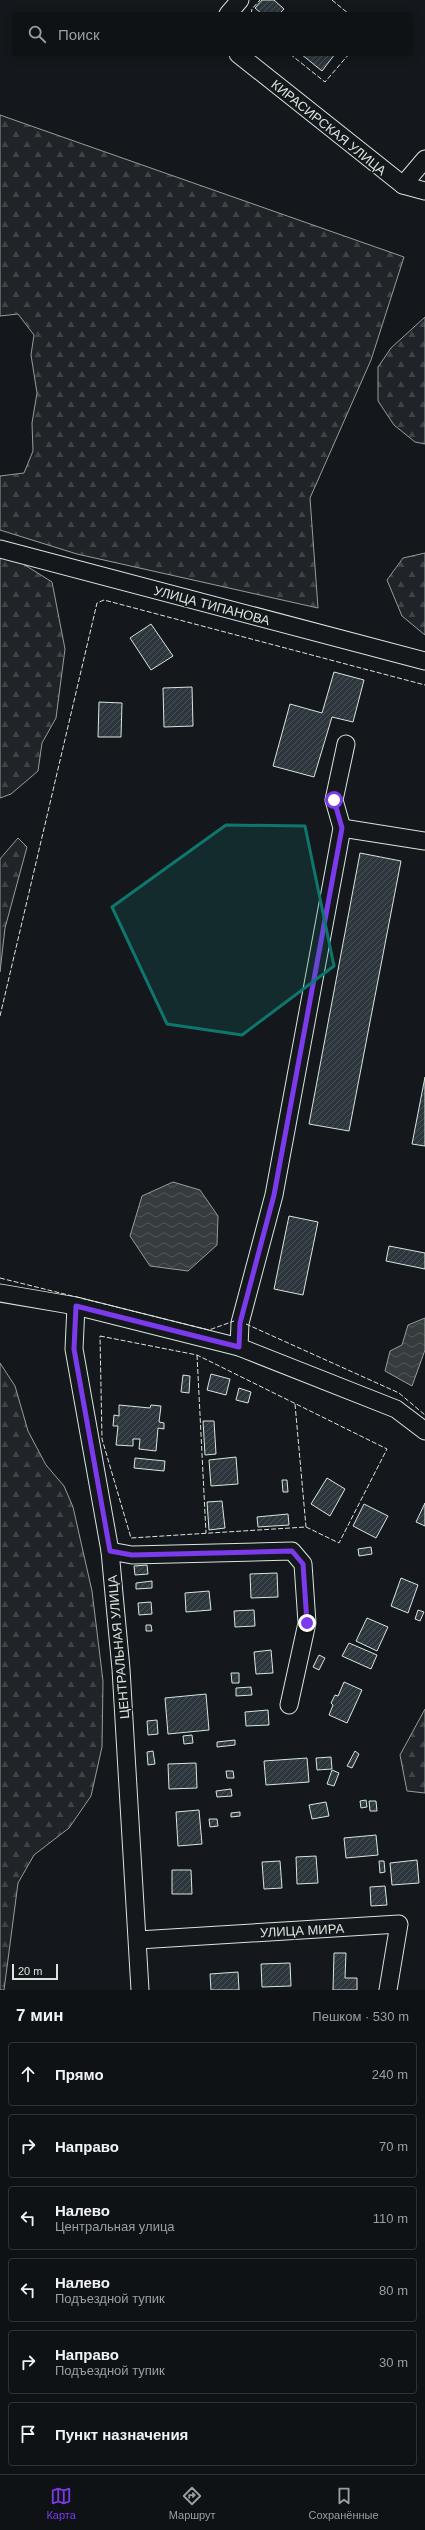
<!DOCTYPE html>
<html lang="ru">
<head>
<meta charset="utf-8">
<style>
  :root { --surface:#0f1215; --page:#181b1e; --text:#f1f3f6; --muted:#9b9ea0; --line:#2f3234; --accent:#7c3aed }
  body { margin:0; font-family:Helvetica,sans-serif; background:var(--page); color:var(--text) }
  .scale { position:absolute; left:12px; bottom:10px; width:46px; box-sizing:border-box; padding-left:4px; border:2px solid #d8e6dc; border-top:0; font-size:11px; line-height:14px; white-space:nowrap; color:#d8e6dc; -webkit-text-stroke:3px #14181c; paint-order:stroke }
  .stop { position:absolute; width:12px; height:12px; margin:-9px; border:3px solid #7c3aed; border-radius:50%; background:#fff }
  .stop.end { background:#7c3aed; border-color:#fff; box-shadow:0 1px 4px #0008 }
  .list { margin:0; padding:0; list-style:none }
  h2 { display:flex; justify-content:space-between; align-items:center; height:52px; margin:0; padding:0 16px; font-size:17px }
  h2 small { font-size:13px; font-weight:400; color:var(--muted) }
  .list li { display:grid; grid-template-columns:26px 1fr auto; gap:12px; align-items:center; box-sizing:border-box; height:64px; margin:0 8px 8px; padding:0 8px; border:1px solid var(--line); border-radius:4px }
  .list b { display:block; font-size:15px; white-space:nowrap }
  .list p { margin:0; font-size:13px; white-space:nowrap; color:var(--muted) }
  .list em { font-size:13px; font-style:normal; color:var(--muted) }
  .icon { flex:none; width:22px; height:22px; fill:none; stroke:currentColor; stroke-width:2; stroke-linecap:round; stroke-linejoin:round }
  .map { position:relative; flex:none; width:425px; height:1990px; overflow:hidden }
  .search { position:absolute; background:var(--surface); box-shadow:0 2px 10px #0003; left:12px; right:12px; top:12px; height:44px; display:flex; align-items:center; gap:10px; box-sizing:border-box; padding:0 14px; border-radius:4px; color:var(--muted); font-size:15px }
  .sheet { height:484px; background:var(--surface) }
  nav { display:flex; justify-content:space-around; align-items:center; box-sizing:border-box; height:56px; border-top:1px solid var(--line); background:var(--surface); font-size:11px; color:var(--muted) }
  nav a { display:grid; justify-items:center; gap:2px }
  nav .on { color:var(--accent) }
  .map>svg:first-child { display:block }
  .forest { fill:url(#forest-firs); stroke:#939e99 }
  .water { fill:url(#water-waves); stroke:#939e99 }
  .building { fill:url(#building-hatch); stroke:#d8e6dc }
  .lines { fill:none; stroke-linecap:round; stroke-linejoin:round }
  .minor-casing { stroke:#d8e6dc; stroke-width:19 }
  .minor { stroke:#14181c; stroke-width:17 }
  .fence { stroke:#d8e6dc; stroke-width:1; stroke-dasharray:5 2; stroke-linecap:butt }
  .route { stroke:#7c3aed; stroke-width:5 }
  .marked { fill:#0f766e; fill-opacity:0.2; stroke:#0f766e; stroke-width:3; stroke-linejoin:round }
  .labels { text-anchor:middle; stroke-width:3; stroke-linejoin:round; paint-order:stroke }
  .street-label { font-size:13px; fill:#d8e6dc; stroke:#14181c }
</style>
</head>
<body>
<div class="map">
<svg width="425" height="1990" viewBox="0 0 425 1990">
  <defs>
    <pattern id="forest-firs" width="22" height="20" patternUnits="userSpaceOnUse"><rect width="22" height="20" fill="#202428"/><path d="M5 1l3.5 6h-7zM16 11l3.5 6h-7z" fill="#404447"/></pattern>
    <pattern id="water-waves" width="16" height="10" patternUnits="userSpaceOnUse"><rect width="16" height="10" fill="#363b3e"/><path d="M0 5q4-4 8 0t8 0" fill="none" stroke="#525759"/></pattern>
    <pattern id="building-hatch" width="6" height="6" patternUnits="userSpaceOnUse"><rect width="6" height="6" fill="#2c363c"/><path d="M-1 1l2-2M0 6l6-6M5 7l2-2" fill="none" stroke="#4a5358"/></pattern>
  </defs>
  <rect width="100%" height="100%" fill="#14181c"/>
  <g class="forest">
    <polygon points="0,115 404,257 371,360 310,498 318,608 77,554 0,530 0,476 24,473 33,451 32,423 37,393 31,355 34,335 18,314 0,316"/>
    <polygon points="425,317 425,444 415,442 394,425 378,401 378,367 391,348"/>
    <polygon points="425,553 425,635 402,616 387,580 403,558"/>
    <polygon points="0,556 20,562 52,582 65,649 56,718 42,743 38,771 11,794 0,798"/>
    <polygon points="18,838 27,847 5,928 0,972 0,859"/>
    <polygon points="0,1363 15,1386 28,1431 46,1465 64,1486 73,1507 92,1591 103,1681 102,1747 91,1796 69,1828 34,1855 18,1883 4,1990 0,1990"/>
    <polygon points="425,1709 425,1793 407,1791 400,1755"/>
  </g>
  <g class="water">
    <polygon points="173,1182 200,1190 218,1216 217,1245 188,1271 150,1266 130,1236 142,1196"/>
    <polygon points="425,1318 425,1350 412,1386 385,1371 390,1351 402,1345 408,1325"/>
  </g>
  <g class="building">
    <polygon points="262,0 274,0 284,9 279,14 262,14 255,8"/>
    <polygon points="301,54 335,54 322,71"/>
    <polygon points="151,624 173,656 151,670 130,638"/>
    <polygon points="334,672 364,680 353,722 332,717 314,777 273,766 290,704 322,713"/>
    <polygon points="192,687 193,726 164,727 163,688"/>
    <polygon points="99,702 122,703 121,737 98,737"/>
    <polygon points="360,853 401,861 349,1131 309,1124"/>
    <polygon points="425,1077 425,1146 412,1144"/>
    <polygon points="289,1216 318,1222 303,1295 274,1289"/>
    <polygon points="389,1246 425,1253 425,1269 386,1261"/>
    <polygon points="211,1374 230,1379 226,1395 207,1390"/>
    <polygon points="183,1375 190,1376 189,1393 181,1392"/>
    <polygon points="239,1388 251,1392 248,1403 236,1400"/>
    <polygon points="119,1405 150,1408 151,1405 161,1406 159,1422 164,1423 164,1429 158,1428 156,1451 139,1449 140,1439 133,1439 133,1446 116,1445 118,1426 113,1426 114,1415 119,1416"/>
    <polygon points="203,1421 214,1421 216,1454 205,1455"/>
    <polygon points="236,1457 238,1484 211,1486 209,1460"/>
    <polygon points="135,1458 165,1461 164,1471 134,1468"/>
    <polygon points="327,1478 345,1489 330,1516 311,1504"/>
    <polygon points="282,1480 287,1480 288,1492 283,1492"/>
    <polygon points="222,1501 225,1528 209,1530 207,1502"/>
    <polygon points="425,1503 425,1526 416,1522"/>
    <polygon points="364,1504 388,1516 376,1538 353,1526"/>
    <polygon points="288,1514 289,1525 258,1527 257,1517"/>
    <polygon points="371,1547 372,1554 359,1556 358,1549"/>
    <polygon points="147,1565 148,1574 135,1575 134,1566"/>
    <polygon points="277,1573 278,1597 251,1598 250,1574"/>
    <polygon points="401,1578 418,1585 408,1613 391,1606"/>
    <polygon points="152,1581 152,1588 136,1589 136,1583"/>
    <polygon points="209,1591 211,1610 186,1612 185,1593"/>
    <polygon points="151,1602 152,1614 139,1615 138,1603"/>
    <polygon points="254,1610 255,1626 235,1627 234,1611"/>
    <polygon points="418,1610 424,1612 420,1621 415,1619"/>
    <polygon points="367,1618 388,1627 377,1651 356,1641"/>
    <polygon points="146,1625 151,1625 152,1631 146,1631"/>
    <polygon points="349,1643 377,1655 371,1669 342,1656"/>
    <polygon points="271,1650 273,1673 256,1674 254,1652"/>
    <polygon points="319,1655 325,1658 319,1670 313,1667"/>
    <polygon points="231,1673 239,1673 239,1683 232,1683"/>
    <polygon points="344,1682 362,1690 347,1723 329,1715 333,1705 331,1703 335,1695 338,1696"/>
    <polygon points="251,1687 252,1695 236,1696 236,1688"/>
    <polygon points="206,1694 209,1730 168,1734 165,1698"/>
    <polygon points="268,1710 269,1725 246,1726 245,1712"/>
    <polygon points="157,1720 158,1734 148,1735 147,1721"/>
    <polygon points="192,1735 193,1743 184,1744 183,1736"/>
    <polygon points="235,1740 235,1745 217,1747 217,1742"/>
    <polygon points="153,1751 155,1764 148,1765 147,1752"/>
    <polygon points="355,1751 359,1754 352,1768 347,1766"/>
    <polygon points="331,1757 332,1769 317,1770 316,1758"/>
    <polygon points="307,1758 309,1782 266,1785 264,1761"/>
    <polygon points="196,1763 197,1788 169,1789 168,1764"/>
    <polygon points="332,1770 339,1773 334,1786 327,1784"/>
    <polygon points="226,1771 233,1771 234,1778 227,1778"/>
    <polygon points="231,1789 232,1796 217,1797 216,1791"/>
    <polygon points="366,1800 367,1807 361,1808 360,1801"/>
    <polygon points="369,1801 376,1801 377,1811 370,1811"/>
    <polygon points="326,1802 329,1816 312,1819 309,1805"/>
    <polygon points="199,1810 202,1844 178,1846 176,1812"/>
    <polygon points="240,1812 240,1816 231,1817 231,1813"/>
    <polygon points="209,1819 217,1819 218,1826 210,1827"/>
    <polygon points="376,1835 378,1855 346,1858 344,1838"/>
    <polygon points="316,1856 318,1883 297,1884 296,1857"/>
    <polygon points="417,1860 419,1883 392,1885 390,1863"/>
    <polygon points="280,1861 282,1888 264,1889 262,1862"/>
    <polygon points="379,1861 384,1861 385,1872 380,1873"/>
    <polygon points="172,1870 191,1870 192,1894 172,1894"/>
    <polygon points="385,1886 387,1905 371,1906 370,1887"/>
    <polygon points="334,1953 346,1953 345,1978 357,1978 357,1990 333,1990"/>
    <polygon points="290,1963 291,1986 262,1987 261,1964"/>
    <polygon points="238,1972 239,1990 211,1990 210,1974"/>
  </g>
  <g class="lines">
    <g class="minor-casing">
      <g id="minor">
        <polyline points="228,14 240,0"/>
        <polyline points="238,54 403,185 425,191"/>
        <polyline points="403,185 425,159"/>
        <polyline points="0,549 425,661"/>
        <polyline points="342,828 425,841"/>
        <polyline points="0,1293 76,1306 239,1347 396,1409 425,1431"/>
        <polyline points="76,1306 74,1349 110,1551 121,1669 140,1990"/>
        <polyline points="239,1347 240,1323 274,1195 342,828 334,800 346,744"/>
        <polyline points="110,1551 132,1555 292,1551 303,1564 307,1623 289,1705"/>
        <polyline points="138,1940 399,1924 388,1990"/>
      </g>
    </g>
    <use href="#minor" class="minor"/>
    <g class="fence">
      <polyline points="332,0 349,14"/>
      <polyline points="251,14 252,9 260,0"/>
      <polyline points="290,54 325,82 349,54"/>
      <polyline points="0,1016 97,603 104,600 425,685"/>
      <polyline points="0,1278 209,1330 234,1321"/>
      <polyline points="246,1324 399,1393 425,1415"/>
      <polygon points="100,1336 197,1355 387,1449 339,1543 306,1527 131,1538 102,1439"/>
      <polyline points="197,1355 206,1533"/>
      <polyline points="295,1404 306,1527"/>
    </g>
  </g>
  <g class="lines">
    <polyline class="route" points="307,1623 303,1564 292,1551 132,1555 110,1551 74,1349 76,1306 239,1347 240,1323 274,1195 342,828 334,800"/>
  </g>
  <path class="marked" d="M226 825 305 826 334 966 242 1035 167 1024 112 907Z"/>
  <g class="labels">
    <g class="street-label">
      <text transform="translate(329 127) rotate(39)" y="5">КИРАСИРСКАЯ УЛИЦА</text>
      <text transform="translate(212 605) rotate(15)" y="5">УЛИЦА ТИПАНОВА</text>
      <text transform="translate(118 1647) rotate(-95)" y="5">ЦЕНТРАЛЬНАЯ УЛИЦА</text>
      <text transform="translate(302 1930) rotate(-3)" y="5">УЛИЦА МИРА</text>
    </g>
  </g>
</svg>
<div class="scale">20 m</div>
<div class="stop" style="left:334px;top:800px"></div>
<div class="stop end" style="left:307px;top:1623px"></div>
<div class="search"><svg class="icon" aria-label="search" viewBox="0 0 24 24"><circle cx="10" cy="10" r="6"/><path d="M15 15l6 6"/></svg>Поиск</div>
</div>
<section class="sheet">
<h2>7 мин<small>Пешком · 530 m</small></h2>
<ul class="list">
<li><svg class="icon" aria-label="ahead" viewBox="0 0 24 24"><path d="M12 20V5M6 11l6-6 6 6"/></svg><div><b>Прямо</b></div><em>240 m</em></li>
<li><svg class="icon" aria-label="right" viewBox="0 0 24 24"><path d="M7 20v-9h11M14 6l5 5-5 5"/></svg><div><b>Направо</b></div><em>70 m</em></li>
<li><svg class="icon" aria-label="left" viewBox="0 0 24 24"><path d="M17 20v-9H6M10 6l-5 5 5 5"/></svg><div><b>Налево</b><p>Центральная улица</p></div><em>110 m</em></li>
<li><svg class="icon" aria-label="left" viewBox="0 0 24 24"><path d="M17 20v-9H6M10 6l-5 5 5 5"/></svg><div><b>Налево</b><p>Подъездной тупик</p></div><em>80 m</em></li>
<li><svg class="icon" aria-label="right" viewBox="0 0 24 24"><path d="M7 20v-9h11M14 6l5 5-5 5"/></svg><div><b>Направо</b><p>Подъездной тупик</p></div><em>30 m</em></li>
<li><svg class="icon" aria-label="arrive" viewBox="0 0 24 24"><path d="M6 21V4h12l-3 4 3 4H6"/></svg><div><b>Пункт назначения</b></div></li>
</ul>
</section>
<nav>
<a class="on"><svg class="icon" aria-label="map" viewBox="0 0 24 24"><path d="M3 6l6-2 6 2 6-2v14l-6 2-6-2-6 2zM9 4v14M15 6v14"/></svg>Карта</a>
<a><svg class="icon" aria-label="directions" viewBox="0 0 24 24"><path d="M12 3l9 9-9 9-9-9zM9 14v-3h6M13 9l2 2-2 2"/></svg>Маршрут</a>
<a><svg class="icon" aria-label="saved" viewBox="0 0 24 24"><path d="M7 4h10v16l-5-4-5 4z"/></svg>Сохранённые</a>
</nav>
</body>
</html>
